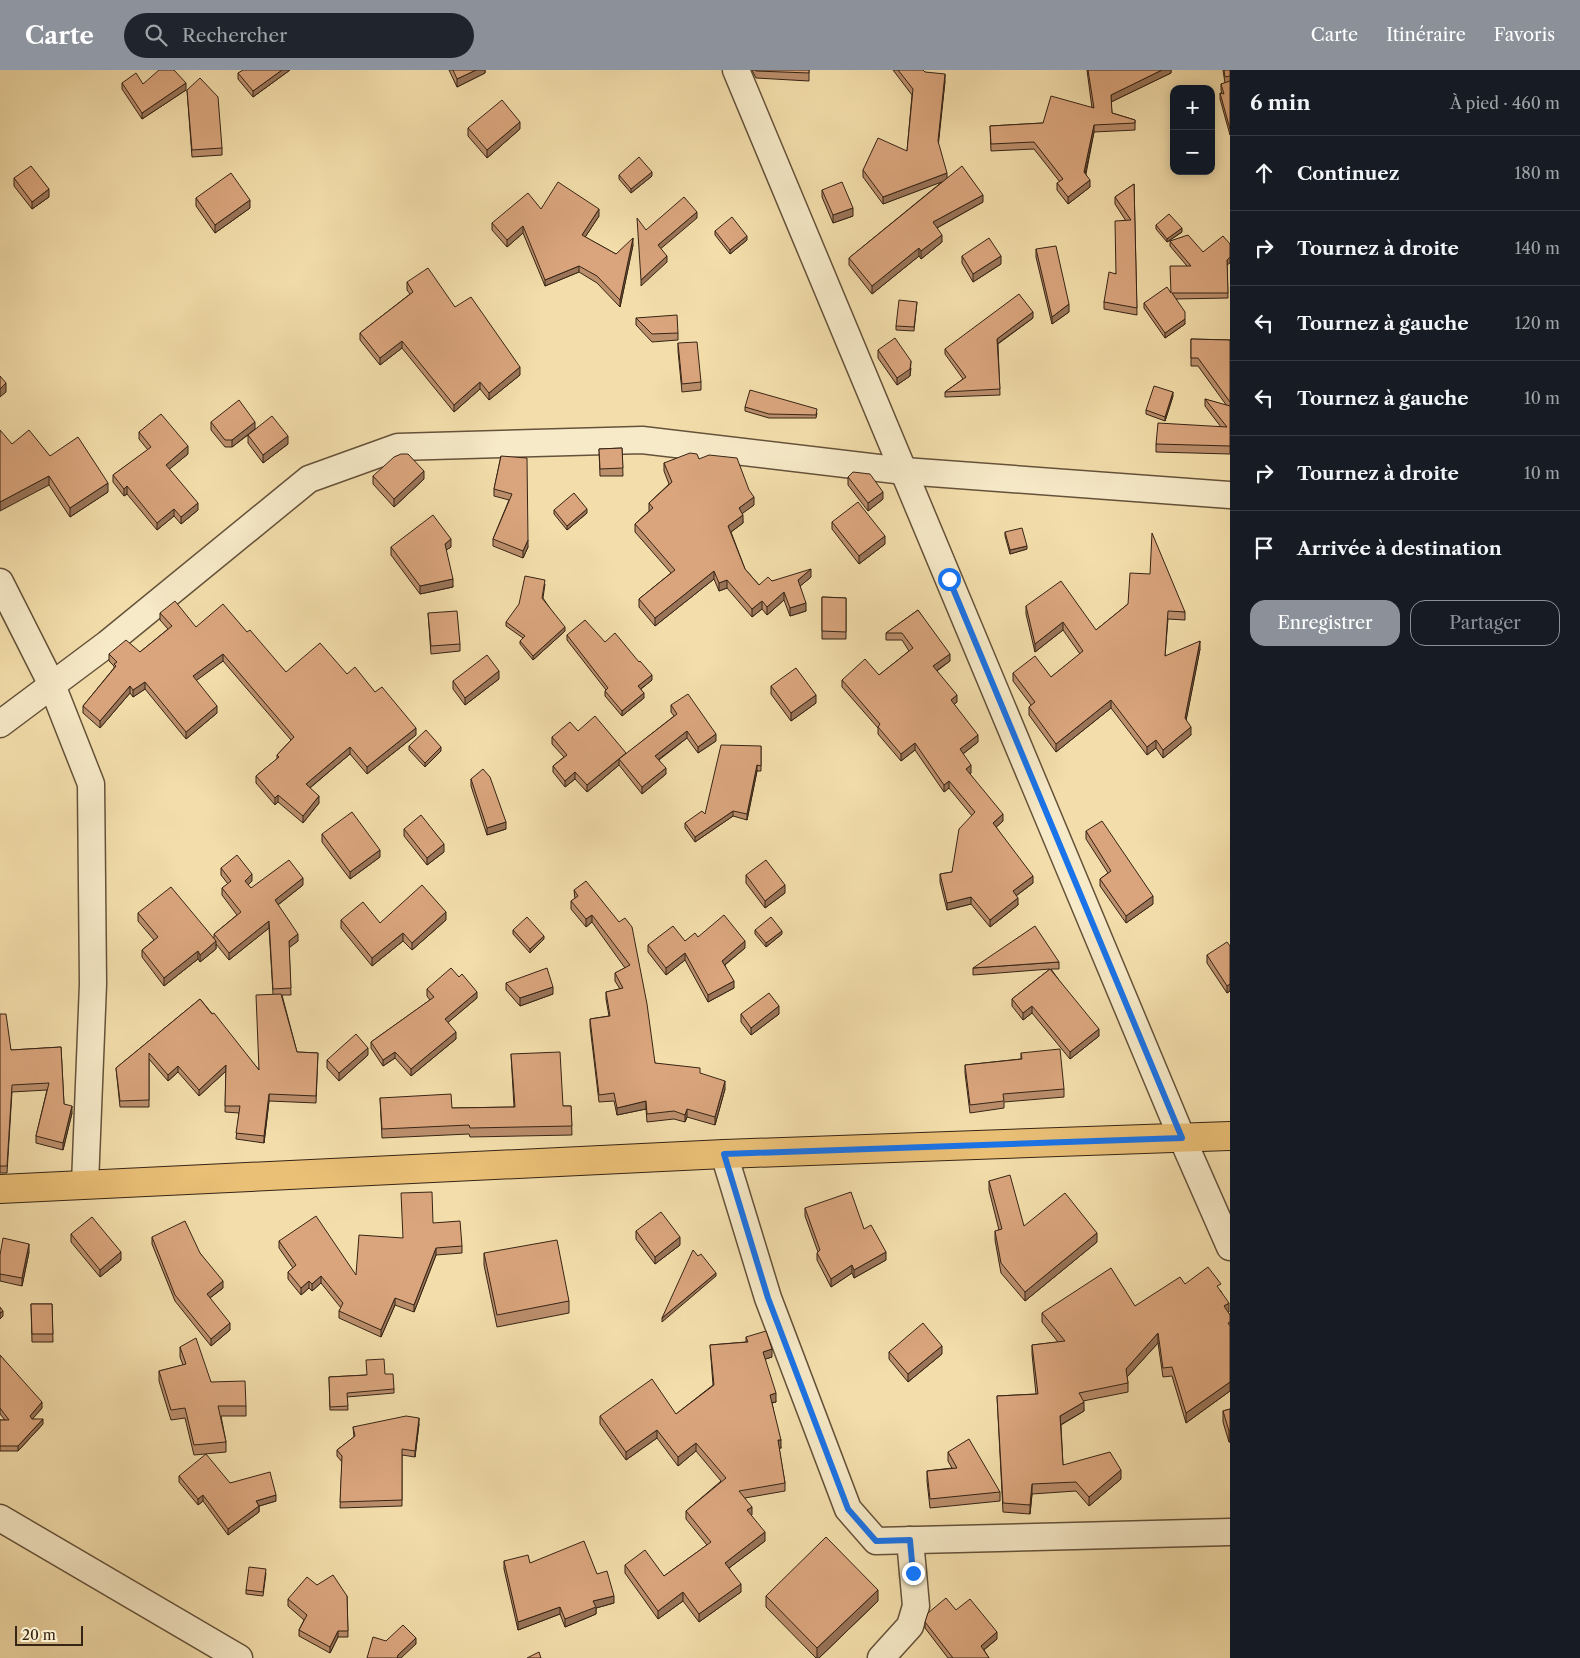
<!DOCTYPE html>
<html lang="fr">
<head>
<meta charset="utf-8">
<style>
  :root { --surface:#171b24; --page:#20242c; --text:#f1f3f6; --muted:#9ea1a6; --line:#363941; --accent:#8c9099 }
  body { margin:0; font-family:"Libre Caslon Text",serif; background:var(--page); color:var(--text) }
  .controls { position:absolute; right:15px; top:15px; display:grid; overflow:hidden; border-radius:10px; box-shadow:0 2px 12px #0003 }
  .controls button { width:45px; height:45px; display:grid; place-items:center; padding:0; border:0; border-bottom:1px solid var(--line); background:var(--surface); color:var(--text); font:25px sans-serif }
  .scale { position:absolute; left:15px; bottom:12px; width:68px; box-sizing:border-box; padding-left:5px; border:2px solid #362415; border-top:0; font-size:14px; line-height:18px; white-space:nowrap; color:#362415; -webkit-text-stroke:4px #f7eac8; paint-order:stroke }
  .stop { position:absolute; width:15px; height:15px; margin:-11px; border:4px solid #1a73e8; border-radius:50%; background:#fff }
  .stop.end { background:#1a73e8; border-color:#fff; box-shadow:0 1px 5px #0008 }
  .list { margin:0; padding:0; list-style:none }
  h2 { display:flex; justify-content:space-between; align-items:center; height:65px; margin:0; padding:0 20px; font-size:21px }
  h2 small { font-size:16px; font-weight:400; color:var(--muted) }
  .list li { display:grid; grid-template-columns:32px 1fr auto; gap:15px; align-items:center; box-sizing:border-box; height:75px; padding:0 20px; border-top:1px solid var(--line) }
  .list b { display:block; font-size:19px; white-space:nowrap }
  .list em { font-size:16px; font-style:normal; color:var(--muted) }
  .actions { display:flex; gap:10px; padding:15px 20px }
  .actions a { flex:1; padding:11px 0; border:1px solid var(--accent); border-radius:15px; text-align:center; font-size:18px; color:var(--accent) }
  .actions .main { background:var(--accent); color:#fff }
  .icon { flex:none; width:28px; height:28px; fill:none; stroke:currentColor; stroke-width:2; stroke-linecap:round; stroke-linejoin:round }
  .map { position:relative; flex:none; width:1230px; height:1588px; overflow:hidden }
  header { display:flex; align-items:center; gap:30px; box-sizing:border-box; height:70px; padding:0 25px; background:var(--accent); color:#fff }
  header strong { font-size:24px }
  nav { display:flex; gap:28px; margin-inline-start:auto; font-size:18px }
  .search { width:350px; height:45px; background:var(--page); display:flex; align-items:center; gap:12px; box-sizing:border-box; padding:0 18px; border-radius:28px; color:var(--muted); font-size:19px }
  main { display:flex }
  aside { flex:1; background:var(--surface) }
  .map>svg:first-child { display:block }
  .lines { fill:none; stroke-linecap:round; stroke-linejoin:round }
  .minor-casing { stroke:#65523a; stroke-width:29 }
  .major-casing { stroke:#362415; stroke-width:30 }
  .minor { stroke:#f7eac8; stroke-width:26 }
  .major { stroke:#eabf76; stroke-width:28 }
  .wall { fill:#bb8e6c; stroke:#362415 }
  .shaded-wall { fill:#997458; stroke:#362415 }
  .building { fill:#daa57d; stroke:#362415 }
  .route { stroke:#1a73e8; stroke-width:6 }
</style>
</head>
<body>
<header>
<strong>Carte</strong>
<div class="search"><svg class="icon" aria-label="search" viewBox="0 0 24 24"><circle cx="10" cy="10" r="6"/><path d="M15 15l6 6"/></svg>Rechercher</div>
<nav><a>Carte</a><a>Itinéraire</a><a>Favoris</a></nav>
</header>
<main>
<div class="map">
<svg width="1230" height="1588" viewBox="0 0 1230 1588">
  <rect width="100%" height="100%" fill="#f3deab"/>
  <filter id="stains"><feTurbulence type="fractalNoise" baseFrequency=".004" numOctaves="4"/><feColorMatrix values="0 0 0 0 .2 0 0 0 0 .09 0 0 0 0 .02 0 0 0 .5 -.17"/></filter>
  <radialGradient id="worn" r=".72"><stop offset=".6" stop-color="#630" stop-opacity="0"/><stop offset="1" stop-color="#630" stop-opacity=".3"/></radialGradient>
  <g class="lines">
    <g class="minor-casing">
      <g id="minor">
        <polyline points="736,0 1182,1068 1230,1177"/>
        <polyline points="0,512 52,615 91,714 93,914 85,1114"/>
        <polyline points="0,654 107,574 309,409 398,377 642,370 904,401 1230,425"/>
        <polyline points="724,1084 768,1228 848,1439 876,1471 1230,1462"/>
        <polyline points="0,1448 239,1588"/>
        <polyline points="881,1588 910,1556 916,1536 910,1470"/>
      </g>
    </g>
    <g class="major-casing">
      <polyline id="major" points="0,1119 724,1084 1230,1066"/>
    </g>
    <use href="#minor" class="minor"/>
    <use href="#major" class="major"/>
  </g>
  <g class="wall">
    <polygon points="290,0 253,27 238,9 238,3"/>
    <polygon points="449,0 485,0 485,3 457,17"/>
    <polygon points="752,0 809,0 809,11 756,8"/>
    <polygon points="893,0 923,0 925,2 945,11 938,73 947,108 983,132 937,158 942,172 921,189 919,186 872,224 849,195 849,188 943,111 883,134 863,107 863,100 907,81 912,25"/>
    <polygon points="1087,0 1171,0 1171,3 1111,32 1112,43 1135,50 1135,60 1094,62 1086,104 1090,117 1068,134 1057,120 1057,113 1060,112 1034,79 991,81 990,56 1043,53 1092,38"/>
    <polygon points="1223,0 1230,0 1230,65 1220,29 1220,23 1222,24 1221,20 1221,14 1225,13"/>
    <polygon points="122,13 143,14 186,20 142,49 122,19"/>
    <polygon points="187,20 222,78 222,85 192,87"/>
    <polygon points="468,58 520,59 487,88 468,66"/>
    <polygon points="619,105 652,106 631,123 619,109"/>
    <polygon points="14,108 49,127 32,139 14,116"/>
    <polygon points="1134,114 1137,245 1104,239 1104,232 1116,204 1126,151 1115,134 1115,127"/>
    <polygon points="822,120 853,146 833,153 822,127"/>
    <polygon points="196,128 250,138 215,163 196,136"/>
    <polygon points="541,139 599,146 585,167 616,184 633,175 620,237 597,213 579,202 545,216 523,163 507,177 492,160 492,153"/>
    <polygon points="1156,155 1182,162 1167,172 1156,159"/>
    <polygon points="715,161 747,170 730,184 715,165"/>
    <polygon points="1170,171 1203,182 1227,195 1228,228 1175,229 1185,254 1165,268 1144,238 1144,233 1171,222 1187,196 1170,176"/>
    <polygon points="1036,179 1069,242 1052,254 1036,187"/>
    <polygon points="962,186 1001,194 973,212 962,193"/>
    <polygon points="407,212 455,237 520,305 489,330 480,319 454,342 402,278 380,295 360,270 360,263 410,224 407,220"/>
    <polygon points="917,232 914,261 896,260 896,256"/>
    <polygon points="636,248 678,263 678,270 652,272 636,255"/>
    <polygon points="1033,248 998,274 1000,325 945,327 945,322 963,309 945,284 945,279"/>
    <polygon points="1191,269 1230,270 1230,384 1156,382 1156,374 1221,357 1205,336 1205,329 1227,336 1198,296 1191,296"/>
    <polygon points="678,273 701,312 701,320 682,322 678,281"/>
    <polygon points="878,280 911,298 910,306 897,315 878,288"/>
    <polygon points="1173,326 1165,351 1146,344 1146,340"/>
    <polygon points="745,337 817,343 816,348 769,348 745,341"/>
    <polygon points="211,352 255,359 288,374 263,393 248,373 248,365 232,377 225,377 211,360"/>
    <polygon points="139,362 188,384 169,399 198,440 181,454 174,446 157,460 127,424 124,426 113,412 113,405 148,380 139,369"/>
    <polygon points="12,374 50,386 108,422 70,447 49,415"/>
    <polygon points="622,378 623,406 600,406 599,379"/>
    <polygon points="501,386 528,477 523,488 493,476 493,469 509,430 494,426 494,419"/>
    <polygon points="699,389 754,435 742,443 743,453 731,462 745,499 759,515 772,511 811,507 800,516 806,541 790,546 784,530 767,545 762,539 752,547 727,518 719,521 714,509 655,556 639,537 639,529 671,503 635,462 635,454 649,441 649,433 669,414 664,401 664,393"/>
    <polygon points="373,406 424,409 394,437 373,414"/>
    <polygon points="848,407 883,429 868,441 848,415"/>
    <polygon points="554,440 587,443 567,460 554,444"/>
    <polygon points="832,452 885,474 859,494 832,459"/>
    <polygon points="1005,462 1027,479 1010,484 1005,466"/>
    <polygon points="391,477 451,477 446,480 453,517 420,524 391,485"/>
    <polygon points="545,514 543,528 565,561 533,590 520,574 520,571 523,568 506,556 506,552"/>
    <polygon points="822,527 846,528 846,569 822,569"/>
    <polygon points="1128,534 1185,542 1185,550 1168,549 1165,586 1200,579 1186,650 1191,665 1163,688 1156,678 1147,685 1111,638 1056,682 1029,645 1029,637 1031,635 1013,611 1013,603 1051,607 1080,584 1063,560 1035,582 1026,544 1026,536 1096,560"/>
    <polygon points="918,540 950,591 937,601 957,632 954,634 978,672 963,684 971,703 970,704 1003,751 996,757 1033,813 1016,826 1018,835 990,857 971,834 947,840 940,812 940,804 952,802 972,746 949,718 944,722 915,680 901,691 878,664 878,658 842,617 842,610 879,605 909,581 902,570 886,570 886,563"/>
    <polygon points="160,543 196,557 247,562 286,602 347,604 375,622 416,665 367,704 350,684 310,718 319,733 303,753 278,732 275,735 256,713 256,706 277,689 277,685 291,670 223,591 196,610 217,643 186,669 145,619 133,627 130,623 100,658 83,643 83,636 114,598 114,596 109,591 109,584 140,582 168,559 160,550"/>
    <polygon points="428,543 460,574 460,581 431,584"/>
    <polygon points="567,565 605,572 652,610 641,619 644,628 622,646 605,626 605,621 606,620 567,570"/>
    <polygon points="499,609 465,635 453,619 453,611"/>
    <polygon points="771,616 816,633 791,651 771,624"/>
    <polygon points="671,635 716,671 698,683 687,668 659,690 666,704 642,724 619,695 587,722 575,709 565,717 553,702 553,696 564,687 552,674 552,667 578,661 626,684 674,646 671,642"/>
    <polygon points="409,676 441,681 425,697 409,680"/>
    <polygon points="761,676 761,701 757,701 747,750 733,746 695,772 685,758 685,753 705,744"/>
    <polygon points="471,709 506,759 487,765 471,716"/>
    <polygon points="404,759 444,782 427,795 404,766"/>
    <polygon points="1086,761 1153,834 1126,853 1100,816 1100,809 1108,803 1086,769"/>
    <polygon points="322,764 380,787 350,809 322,772"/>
    <polygon points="221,798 252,811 248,815 251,818 303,815 278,835 298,871 289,877 291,925 282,925 297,982 318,983 316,1033 269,1031 264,1073 236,1069 239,1043 225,1042 226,1001 199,1026 178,1002 168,1011 149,989 149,1037 120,1037 116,998 200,929 259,1000 273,924 269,858 229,890 216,874 216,879 200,892 198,889 164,916 142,887 142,880 154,870 138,851 138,843 214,868 214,864 237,845 222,825 222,818 228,814 221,805"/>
    <polygon points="746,805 785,823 765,838 746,813"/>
    <polygon points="574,820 619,852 655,993 700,1004 725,1019 715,1055 687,1047 685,1052 674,1049 647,1052 646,1039 617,1045 614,1031 599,1032 590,956 590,949 609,946 606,929 606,922 620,919 615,911 615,903 625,898 592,852 586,857 571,839 571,831 575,829"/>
    <polygon points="341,850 380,853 446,850 412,880 403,871 372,896 341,858"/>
    <polygon points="513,860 544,869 530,883 513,864"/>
    <polygon points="755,860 782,864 766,877 755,864"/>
    <polygon points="698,867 745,878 725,895 734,918 708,932 685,890 666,905 648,882 648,875 685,871"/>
    <polygon points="1230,876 1230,921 1227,923 1207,893 1207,885"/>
    <polygon points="1059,892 1059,899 1051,899 1099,966 1070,989 1032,943 1023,950 1012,936 1012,929 1050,899 973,905 973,898"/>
    <polygon points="459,907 477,928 448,952 456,969 411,1006 395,988 383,996 371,978 371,972 430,930 427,926 427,919"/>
    <polygon points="506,913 553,924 520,936 506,920"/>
    <polygon points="0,944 11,980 61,977 64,1034 72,1043 63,1080 36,1073 36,1066 47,1020 12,1022 7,1103 0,1103"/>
    <polygon points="741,944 779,944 751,965 741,952"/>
    <polygon points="1021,983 1064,1019 1064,1027 1004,1032 1004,1038 970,1043 965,1003 965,995 1021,989"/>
    <polygon points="511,984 563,1036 571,1036 572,1065 470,1067 469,1064 382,1068 380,1028 452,1038 514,1037"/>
    <polygon points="368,985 339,1011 327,998 327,990"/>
    <polygon points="989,1111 1024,1156 1097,1172 1025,1231 1001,1203 995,1170 995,1161 999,1160 989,1120"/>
    <polygon points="805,1138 864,1159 886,1190 854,1208 852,1203 831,1217 817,1190 817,1183 818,1182 805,1146"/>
    <polygon points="433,1153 462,1176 462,1183 436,1185 414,1242 395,1235 381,1267 339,1248 339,1241 341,1238 321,1213 312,1221 309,1218 301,1225 288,1209 288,1202 293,1198 279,1178 279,1171 356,1205 403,1168"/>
    <polygon points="636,1161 680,1175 655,1194 636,1169"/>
    <polygon points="71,1164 121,1190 100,1207 71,1172"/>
    <polygon points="152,1167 200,1183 223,1218 210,1228 230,1260 211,1276 175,1231 152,1174"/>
    <polygon points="29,1182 22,1216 0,1211 0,1185"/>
    <polygon points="484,1183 569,1231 569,1243 497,1257 484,1195"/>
    <polygon points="1185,1214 1221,1221 1229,1242 1228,1242 1230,1245 1230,1321 1186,1353 1172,1306 1163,1307 1158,1273 1127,1307 1128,1313 1128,1322 1083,1331 1084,1341 1061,1355 1063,1395 1121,1409 1089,1436 1076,1421 1032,1424 1030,1444 1003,1442 997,1326 1036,1324 1032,1284 1032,1275 1058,1272 1042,1252 1042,1243 1135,1236"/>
    <polygon points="31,1234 52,1234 53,1272 32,1272"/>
    <polygon points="746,1267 772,1287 765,1289 776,1332 772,1333 781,1378 779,1378 785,1413 785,1421 745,1428 751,1445 765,1471 729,1498 741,1522 699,1552 683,1531 658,1549 625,1503 625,1495 664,1506 707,1475 686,1449 686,1441 721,1411 696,1381 678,1396 657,1368 626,1390 600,1354 600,1346 676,1344 713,1315 710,1275 746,1272"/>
    <polygon points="180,1277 211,1312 246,1336 246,1346 221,1346 226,1372 226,1382 194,1385 185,1348 171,1350 159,1311 159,1301 183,1295 180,1287"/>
    <polygon points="889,1282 942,1284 908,1312 889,1289"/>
    <polygon points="0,1285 42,1338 32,1349 43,1354 18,1381 0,1381 0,1350 5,1350 0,1344"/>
    <polygon points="385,1304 394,1319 394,1323 347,1327 348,1340 330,1340 329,1307"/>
    <polygon points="1230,1339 1230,1372 1229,1372 1223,1352 1223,1341"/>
    <polygon points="419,1354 415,1387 402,1385 402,1436 340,1438 342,1392 337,1386 337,1380 354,1367 353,1357"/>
    <polygon points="948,1382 1000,1422 1000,1431 930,1438 927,1411 927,1401 952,1398 948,1391"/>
    <polygon points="179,1406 230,1413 276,1431 259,1436 259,1442 228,1465 203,1431 198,1435 179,1412"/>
    <polygon points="504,1491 530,1493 597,1504 614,1533 596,1538 596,1544 565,1557 560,1544 518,1560 504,1499"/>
    <polygon points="266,1503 263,1526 246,1524 246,1520"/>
    <polygon points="317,1515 347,1526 348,1567 338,1567 330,1583 299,1566 299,1560 304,1550 288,1536 288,1529"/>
    <polygon points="766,1526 878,1531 819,1588 816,1588 766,1537"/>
    <polygon points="956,1540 997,1569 984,1580 989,1588 948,1588 925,1558 925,1552"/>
  </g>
  <g class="shaded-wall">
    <polygon points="282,0 290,0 253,27 253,21"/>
    <polygon points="476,0 485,0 485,3 457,17 457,9"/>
    <polygon points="1162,0 1171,0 1171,3 1111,32 1111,25"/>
    <polygon points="945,4 945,11 938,78 938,71"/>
    <polygon points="186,13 186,20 142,49 142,43"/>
    <polygon points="520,52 520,59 487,88 487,80"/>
    <polygon points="1094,55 1094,62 1084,109 1084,102"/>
    <polygon points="652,102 652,106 631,123 631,119"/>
    <polygon points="947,103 947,110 883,134 883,127"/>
    <polygon points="1090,110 1090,117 1068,134 1068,127"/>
    <polygon points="49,119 49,127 32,139 32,132"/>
    <polygon points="983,125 983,132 933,160 933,152"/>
    <polygon points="250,130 250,138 215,163 215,155"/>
    <polygon points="853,138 853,146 833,153 833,145"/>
    <polygon points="599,139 599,146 582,172 582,165"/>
    <polygon points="697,142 697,148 658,181 658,175"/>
    <polygon points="523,156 523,163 507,177 507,170"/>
    <polygon points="1182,158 1182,162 1167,172 1167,169"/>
    <polygon points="942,165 942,172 921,189 921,181"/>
    <polygon points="747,166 747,170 730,184 730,180"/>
    <polygon points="633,168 633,175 620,237 620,230"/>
    <polygon points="919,178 919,186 872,224 872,216"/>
    <polygon points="667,186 667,192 641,216 641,210"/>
    <polygon points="1001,186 1001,194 973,212 973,204"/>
    <polygon points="1230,187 1230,193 1227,195 1227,190"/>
    <polygon points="579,196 579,202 545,216 545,210"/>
    <polygon points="1069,234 1069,242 1052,254 1052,247"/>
    <polygon points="1033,242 1033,248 997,274 997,269"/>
    <polygon points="1185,249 1185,254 1165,268 1165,263"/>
    <polygon points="402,271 402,278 380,295 380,288"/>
    <polygon points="911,291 910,306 897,315 897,308"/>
    <polygon points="520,297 520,305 489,330 489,323"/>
    <polygon points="480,312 480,319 454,342 454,335"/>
    <polygon points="6,313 6,322 0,327 0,319"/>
    <polygon points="1173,322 1173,326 1165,351 1165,347"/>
    <polygon points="255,352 255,359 232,377 232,370"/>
    <polygon points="288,366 288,374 263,393 263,385"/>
    <polygon points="188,376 188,384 166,402 166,395"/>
    <polygon points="424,401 424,409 394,437 394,429"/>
    <polygon points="49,406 49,415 0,441 0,432"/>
    <polygon points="108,413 108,422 70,447 70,438"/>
    <polygon points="127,416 127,424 124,426 124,419"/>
    <polygon points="883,422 883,429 868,441 868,433"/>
    <polygon points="754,427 754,435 739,446 739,438"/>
    <polygon points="198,433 198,440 181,454 181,447"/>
    <polygon points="174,439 174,446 157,460 157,453"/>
    <polygon points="587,439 587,443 567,460 567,456"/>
    <polygon points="743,445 743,453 728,464 728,456"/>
    <polygon points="885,466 885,474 859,494 859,486"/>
    <polygon points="451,469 451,477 445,481 445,474"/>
    <polygon points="528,470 528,477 523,488 523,481"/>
    <polygon points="1027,476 1027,479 1010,484 1010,480"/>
    <polygon points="811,499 811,507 798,518 798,510"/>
    <polygon points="714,501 714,509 655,556 655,548"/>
    <polygon points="453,509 453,517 420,524 420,516"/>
    <polygon points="727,510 727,518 719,521 719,513"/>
    <polygon points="784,522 784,530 767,545 767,537"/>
    <polygon points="762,531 762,539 752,547 752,539"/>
    <polygon points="806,533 806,541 790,546 790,538"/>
    <polygon points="1063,552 1063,560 1035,582 1035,574"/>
    <polygon points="565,557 565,561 533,590 533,586"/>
    <polygon points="1200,571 1200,579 1185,656 1185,648"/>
    <polygon points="223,584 223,591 193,613 193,606"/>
    <polygon points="950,584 950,591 933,603 933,596"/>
    <polygon points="499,601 499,609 465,635 465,628"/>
    <polygon points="652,605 652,610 638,621 638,616"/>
    <polygon points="145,612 145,619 133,627 133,620"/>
    <polygon points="130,616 130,623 100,658 100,651"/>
    <polygon points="644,623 644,628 622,646 622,641"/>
    <polygon points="816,625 816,633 791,651 791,643"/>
    <polygon points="957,625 957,632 951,637 951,630"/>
    <polygon points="1111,630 1111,638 1056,682 1056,674"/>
    <polygon points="217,636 217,643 186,669 186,662"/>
    <polygon points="1191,657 1191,665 1163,688 1163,680"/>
    <polygon points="416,658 416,665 367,704 367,697"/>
    <polygon points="687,661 687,668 655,692 655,686"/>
    <polygon points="716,664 716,671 698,683 698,677"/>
    <polygon points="978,665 978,672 960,686 960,679"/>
    <polygon points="1156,670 1156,678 1147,685 1147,677"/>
    <polygon points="915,673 915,680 901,691 901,684"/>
    <polygon points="350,677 350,684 306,721 306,714"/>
    <polygon points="441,677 441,681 425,697 425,693"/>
    <polygon points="619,689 619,695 587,722 587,715"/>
    <polygon points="757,695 757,701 747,750 747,744"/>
    <polygon points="971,695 971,703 966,706 966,699"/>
    <polygon points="666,698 666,704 642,724 642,717"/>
    <polygon points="575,702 575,709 565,717 565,711"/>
    <polygon points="949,711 949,718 944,722 944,715"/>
    <polygon points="278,725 278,732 275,735 275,728"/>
    <polygon points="319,726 319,733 303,753 303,746"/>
    <polygon points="733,741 733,746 695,772 695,767"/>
    <polygon points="1003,744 1003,751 993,760 993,753"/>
    <polygon points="506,752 506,759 487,765 487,758"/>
    <polygon points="444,774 444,782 427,795 427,788"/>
    <polygon points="380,780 380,787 350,809 350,802"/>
    <polygon points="252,804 252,811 245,818 245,811"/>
    <polygon points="1033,806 1033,813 1013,828 1013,821"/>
    <polygon points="303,808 303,815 275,837 275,830"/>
    <polygon points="785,815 785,823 765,838 765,831"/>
    <polygon points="1153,826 1153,834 1126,853 1126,846"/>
    <polygon points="971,827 971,834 947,840 947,833"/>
    <polygon points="1018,828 1018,835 990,857 990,850"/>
    <polygon points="446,842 446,850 412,880 412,873"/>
    <polygon points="592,845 592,852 586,857 586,849"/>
    <polygon points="269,851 269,858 229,890 229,883"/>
    <polygon points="782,861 782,864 766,877 766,873"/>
    <polygon points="403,863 403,871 372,896 372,888"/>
    <polygon points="298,864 298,871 289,878 289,871"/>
    <polygon points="544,866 544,869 530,883 530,879"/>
    <polygon points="216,871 216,879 200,892 200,885"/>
    <polygon points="745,871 745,878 722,897 722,891"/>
    <polygon points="198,881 198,889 164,916 164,908"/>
    <polygon points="685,883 685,890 666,905 666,898"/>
    <polygon points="734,911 734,918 708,932 708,925"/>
    <polygon points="1230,914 1230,921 1227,923 1227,916"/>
    <polygon points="553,917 553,924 520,936 520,928"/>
    <polygon points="477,922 477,928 445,955 445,949"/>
    <polygon points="779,936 779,944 751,965 751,958"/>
    <polygon points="1032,936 1032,943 1023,950 1023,943"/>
    <polygon points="1099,959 1099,966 1070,989 1070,982"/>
    <polygon points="456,962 456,969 411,1006 411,999"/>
    <polygon points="368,978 368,985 339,1011 339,1003"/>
    <polygon points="395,982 395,988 383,996 383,990"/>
    <polygon points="226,995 226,1001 199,1026 199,1020"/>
    <polygon points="178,996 178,1002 168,1011 168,1005"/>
    <polygon points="725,1011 725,1019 715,1055 715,1047"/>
    <polygon points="269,1024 269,1031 264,1073 264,1066"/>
    <polygon points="646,1031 646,1039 617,1045 617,1038"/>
    <polygon points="72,1036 72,1043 63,1080 63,1073"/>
    <polygon points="687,1039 687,1047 685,1052 685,1045"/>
    <polygon points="1097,1163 1097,1172 1025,1231 1025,1222"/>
    <polygon points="680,1167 680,1175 655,1194 655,1187"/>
    <polygon points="29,1174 29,1182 22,1216 22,1208"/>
    <polygon points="436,1178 436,1185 414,1242 414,1235"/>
    <polygon points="121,1182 121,1190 100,1207 100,1200"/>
    <polygon points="886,1182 886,1190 854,1208 854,1200"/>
    <polygon points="852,1195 852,1203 831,1217 831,1209"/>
    <polygon points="716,1203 716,1206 662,1252 662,1248"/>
    <polygon points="321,1206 321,1213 312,1221 312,1214"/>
    <polygon points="223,1211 223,1218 207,1230 207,1224"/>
    <polygon points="309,1211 309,1218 301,1225 301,1218"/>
    <polygon points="395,1228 395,1235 381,1267 381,1260"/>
    <polygon points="1229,1233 1229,1242 1224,1246 1224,1236"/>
    <polygon points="3,1241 3,1246 0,1249 0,1243"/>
    <polygon points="230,1253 230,1260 211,1276 211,1269"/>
    <polygon points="1158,1263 1158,1273 1126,1308 1126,1299"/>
    <polygon points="942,1276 942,1284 908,1312 908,1304"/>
    <polygon points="772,1279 772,1287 763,1290 763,1282"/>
    <polygon points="1230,1312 1230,1321 1186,1353 1186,1343"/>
    <polygon points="776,1323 776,1332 770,1333 770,1325"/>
    <polygon points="42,1332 42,1338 30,1352 30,1346"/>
    <polygon points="1084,1332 1084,1341 1060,1355 1060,1346"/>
    <polygon points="419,1348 419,1354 415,1387 415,1381"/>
    <polygon points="43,1349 43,1354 18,1381 18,1376"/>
    <polygon points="657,1360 657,1368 626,1390 626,1382"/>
    <polygon points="1230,1360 1230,1372 1229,1372 1229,1361"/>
    <rect x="778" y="1370" width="3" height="8"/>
    <polygon points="696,1373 696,1381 678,1396 678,1387"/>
    <polygon points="1121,1400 1121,1409 1089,1436 1089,1427"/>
    <polygon points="1032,1414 1032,1424 1030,1444 1030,1435"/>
    <polygon points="203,1425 203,1431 198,1435 198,1429"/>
    <polygon points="276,1425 276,1431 256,1437 256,1431"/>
    <polygon points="259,1436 259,1442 228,1465 228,1459"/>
    <polygon points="752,1437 752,1445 747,1449 747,1440"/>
    <polygon points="765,1462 765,1471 725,1501 725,1493"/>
    <polygon points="741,1514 741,1522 699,1552 699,1544"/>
    <polygon points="878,1520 878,1531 819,1588 817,1588 817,1578"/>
    <polygon points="683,1522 683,1531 658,1549 658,1541"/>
    <polygon points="614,1526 614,1533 596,1538 596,1544 565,1557 565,1549 593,1531"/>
    <polygon points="560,1537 560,1544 518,1560 518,1552"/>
    <polygon points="338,1561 338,1567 330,1583 330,1577"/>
    <polygon points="997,1562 997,1569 981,1582 981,1576"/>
    <polygon points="416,1568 416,1574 401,1588 397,1588 398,1585"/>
  </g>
  <g class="building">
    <polygon points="159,0 174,0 186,13 142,43 122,13 136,3 143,14"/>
    <polygon points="243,0 282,0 253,21 238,3"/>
    <polygon points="453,0 476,0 457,9"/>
    <polygon points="755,0 809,0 809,3 756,1"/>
    <polygon points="898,0 923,0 925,2 945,4 938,71 947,103 883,127 863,100 878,68 907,81 913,19"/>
    <polygon points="1088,0 1162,0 1111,25 1112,43 1135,50 1135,53 1094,55 1084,102 1090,110 1068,127 1057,113 1063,109 1034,72 991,74 990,56 1043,53 1051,26 1094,38"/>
    <polygon points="1224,0 1230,0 1230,6 1225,7"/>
    <polygon points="200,8 218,27 222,78 192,80 187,20"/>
    <polygon points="1230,11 1230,59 1220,23 1224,24 1221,14"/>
    <polygon points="502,30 520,52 487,80 468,58"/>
    <polygon points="639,87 652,102 631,119 619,105"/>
    <polygon points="31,96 49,119 32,132 14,108"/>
    <polygon points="962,96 983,125 933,152 942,165 921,181 919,178 872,216 849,188"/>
    <polygon points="231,103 250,130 215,155 196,128"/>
    <polygon points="558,112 599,139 582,165 616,184 633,168 620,230 597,206 579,196 545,210 523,156 507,170 492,153 528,123 541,139"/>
    <polygon points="842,112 853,138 833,145 822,120"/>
    <polygon points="1134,114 1137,238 1104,232 1109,202 1116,204 1115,151 1131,150 1115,127"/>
    <polygon points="684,127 697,142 658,175 667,186 641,210 637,148 646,160"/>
    <polygon points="1169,144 1182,158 1167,169 1156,155"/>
    <polygon points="732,147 747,166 730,180 715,161"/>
    <polygon points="1188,165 1203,182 1223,166 1230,174 1230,187 1227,190 1228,223 1172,223 1185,242 1185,249 1165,263 1144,233 1167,217 1171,223 1170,196 1191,196 1170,171"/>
    <polygon points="989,168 1001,186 973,204 962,186"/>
    <polygon points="1056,176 1069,234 1052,247 1036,179"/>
    <polygon points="428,198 455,237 471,227 520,297 489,323 480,312 454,335 402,271 380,288 360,263 413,222 407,212"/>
    <polygon points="1019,224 1033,242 997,269 1000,319 945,322 966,307 945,279"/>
    <polygon points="899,230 917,232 914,257 896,256"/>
    <polygon points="677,245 678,263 652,264 636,248"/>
    <polygon points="895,268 911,291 910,299 897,308 878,280"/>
    <polygon points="1191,269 1230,270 1230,332 1198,288 1191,288"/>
    <polygon points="697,272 701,312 682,314 678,273"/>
    <polygon points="0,306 6,313 0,319"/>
    <polygon points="1154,316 1173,322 1165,347 1146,340"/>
    <polygon points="750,320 817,339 816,345 769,344 745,337"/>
    <polygon points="1205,329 1230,336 1230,376 1156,374 1158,353 1227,357"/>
    <polygon points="239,330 255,352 232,370 225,370 211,352"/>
    <polygon points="161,344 188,376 166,395 198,433 181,447 174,439 157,453 127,416 124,419 113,405 151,377 139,362"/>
    <polygon points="272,346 288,366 263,385 248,365"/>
    <polygon points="0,360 12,374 29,360 50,386 78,367 108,413 70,438 49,406 0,432"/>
    <polygon points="622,378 623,398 600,399 599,379"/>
    <polygon points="690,383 697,384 699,389 709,385 737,388 749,420 754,427 739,438 743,445 728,456 745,499 759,515 768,507 772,511 811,499 798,510 806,533 790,538 784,522 767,537 762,531 752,539 727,510 719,513 714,501 655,548 639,529 675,500 635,454 653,438 649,433 672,412 664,393"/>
    <polygon points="401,384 408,384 424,401 394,429 373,406 394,387"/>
    <polygon points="501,386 527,388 528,470 523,481 493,469 512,424 494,419"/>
    <polygon points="853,402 870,404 883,422 868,433 848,407"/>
    <polygon points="574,423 587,439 567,456 554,440"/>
    <polygon points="858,432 885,466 859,486 832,452"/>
    <polygon points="433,445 451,469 445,474 453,509 420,516 391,477"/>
    <polygon points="1022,458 1027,476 1010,480 1005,462"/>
    <polygon points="1152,463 1185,542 1168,541 1165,586 1200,571 1185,648 1191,657 1163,680 1156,670 1147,677 1111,630 1056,674 1029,637 1035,632 1013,603 1035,586 1051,607 1083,581 1063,552 1035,574 1026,536 1061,511 1096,560 1128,534 1130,503 1150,504"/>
    <polygon points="525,506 545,510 542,528 565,557 533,586 520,571 525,566 506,552 519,534"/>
    <polygon points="822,527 846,528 846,562 822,561"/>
    <polygon points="175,531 196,557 223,534 247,562 250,560 286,602 320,573 347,604 355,597 375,622 382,617 416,658 367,697 350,677 306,714 319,726 303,746 278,725 275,728 256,706 279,687 277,685 294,667 223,584 193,606 217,636 186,662 145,612 133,620 130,616 100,651 83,636 116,596 114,594 117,592 109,584 126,570 140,582 172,556 160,543"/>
    <polygon points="918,540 950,584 933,596 957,625 951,630 978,665 960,679 971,695 966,699 1003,744 993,753 1033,806 1013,821 1018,828 990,850 971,827 947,833 940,804 952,802 959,759 975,742 949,711 944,715 915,673 901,684 878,657 880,654 842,610 865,589 879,605 913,578 902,563 886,563"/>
    <polygon points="457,541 460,574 431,576 428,543"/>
    <polygon points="585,550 605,572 615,563 639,592 640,591 652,605 638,616 644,623 622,641 605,621 608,618 567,565"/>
    <polygon points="487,585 499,601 465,628 453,611"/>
    <polygon points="796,598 816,625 791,643 771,616"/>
    <polygon points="688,624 716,664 698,677 687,661 655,686 666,698 642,717 619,689 677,644 671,635"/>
    <polygon points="595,646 626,683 587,715 575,702 565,711 553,696 567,685 552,667 570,652 578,661"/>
    <polygon points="426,660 441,677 425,693 409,676"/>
    <polygon points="721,675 761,676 761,696 757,695 747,744 733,741 695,767 685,753 702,741 705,744"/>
    <polygon points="483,699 490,707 506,752 487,758 471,709"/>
    <polygon points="352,742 380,780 350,802 322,764"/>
    <polygon points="421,745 444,774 427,788 404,759"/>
    <polygon points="1102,751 1153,826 1126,846 1100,809 1111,801 1086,761"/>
    <polygon points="237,785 252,804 245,811 251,818 289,790 303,808 275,830 298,864 289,871 291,918 273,919 269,851 229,883 214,864 241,842 222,818 231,811 221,798"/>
    <polygon points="766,790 785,815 765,831 746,805"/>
    <polygon points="586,811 619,852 625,848 632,857 647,934 655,993 700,998 700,1003 725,1011 715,1047 687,1039 685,1045 674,1041 647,1044 646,1031 617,1038 614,1023 599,1025 590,949 610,946 606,922 623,918 615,903 630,895 592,845 586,849 571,831 578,826 574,820"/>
    <polygon points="422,815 446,842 412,873 403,863 372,888 341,850 363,832 380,853"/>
    <polygon points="171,817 216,871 200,885 198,881 164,908 142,880 158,867 138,843"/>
    <polygon points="724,845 745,871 722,891 734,911 708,925 685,883 666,898 648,875 673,856 685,871 695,863 698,867"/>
    <polygon points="527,847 544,866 530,879 513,860"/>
    <polygon points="771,847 782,861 766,873 755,860"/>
    <polygon points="1035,856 1059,892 973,898"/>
    <polygon points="1227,872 1230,876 1230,914 1227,916 1207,885"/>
    <polygon points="451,898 459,907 462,904 477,922 445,949 456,962 411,999 395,982 383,990 371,972 434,927 427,919"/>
    <polygon points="547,898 553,917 520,928 506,913"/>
    <polygon points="1050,899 1099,959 1070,982 1032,936 1023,943 1012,929"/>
    <polygon points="769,923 779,936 751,958 741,944"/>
    <polygon points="281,924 297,982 318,983 316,1026 269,1024 264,1066 236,1063 240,1036 225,1036 226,995 199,1020 178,996 168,1005 149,983 149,1030 120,1031 116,998 200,929 212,944 214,943 259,1000 256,925"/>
    <polygon points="0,944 6,944 11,980 61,977 64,1034 72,1036 63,1073 36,1066 49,1013 12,1015 7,1096 0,1096"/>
    <polygon points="356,964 368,978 339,1003 327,990"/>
    <polygon points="1060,979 1064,1019 1003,1024 1004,1031 970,1035 965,995 1022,989 1021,983"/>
    <polygon points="560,982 563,1036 571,1036 572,1056 470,1058 469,1055 382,1059 380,1028 451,1024 452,1038 515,1037 511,984"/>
    <polygon points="1010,1105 1024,1156 1065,1123 1097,1163 1025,1222 1001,1193 995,1161 1002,1159 989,1111"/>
    <polygon points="432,1122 433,1153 460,1151 462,1176 436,1178 414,1235 395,1228 381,1260 339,1241 343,1233 321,1206 312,1214 309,1211 301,1218 288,1202 296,1195 279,1171 316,1146 356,1205 359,1165 403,1168 401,1123"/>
    <polygon points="851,1122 864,1159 871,1155 886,1182 854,1200 852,1195 831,1209 817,1183 820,1180 805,1138"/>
    <polygon points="661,1142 680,1167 655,1187 636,1161"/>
    <polygon points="92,1147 121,1182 100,1200 71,1164"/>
    <polygon points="185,1151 200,1183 223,1211 207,1224 230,1253 211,1269 175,1225 152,1167"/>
    <polygon points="3,1168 29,1174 22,1208 0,1204 0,1185"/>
    <polygon points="557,1170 569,1231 497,1245 484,1183"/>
    <polygon points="693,1180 698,1186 701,1184 716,1203 662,1248"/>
    <polygon points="1208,1197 1221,1214 1217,1216 1229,1233 1224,1236 1230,1245 1230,1252 1228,1253 1230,1256 1230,1312 1186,1343 1172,1297 1163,1298 1158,1263 1126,1299 1128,1313 1079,1323 1084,1332 1060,1346 1063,1395 1110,1382 1121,1400 1089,1427 1076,1412 1032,1414 1030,1435 1003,1433 997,1326 1038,1324 1032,1275 1065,1271 1042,1243 1111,1198 1135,1236 1180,1207 1185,1214"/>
    <polygon points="31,1234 52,1234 53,1264 32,1264"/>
    <polygon points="0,1237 3,1241 0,1243"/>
    <polygon points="923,1253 942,1276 908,1304 889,1282"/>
    <polygon points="766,1261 772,1279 763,1282 776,1323 770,1325 781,1370 778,1370 785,1413 739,1421 752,1437 747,1440 765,1462 725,1493 741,1514 699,1544 683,1522 658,1541 625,1495 645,1480 664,1506 711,1472 686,1441 726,1408 696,1373 678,1387 657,1360 626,1382 600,1346 652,1309 676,1344 714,1315 710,1275 748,1272 746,1267"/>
    <polygon points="196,1268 211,1312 245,1311 246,1336 218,1336 226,1372 194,1375 185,1338 171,1340 159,1301 186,1294 180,1277"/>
    <polygon points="0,1285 42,1332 30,1346 32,1349 43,1349 18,1376 0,1376 0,1350 9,1350 0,1338"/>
    <polygon points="384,1289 385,1304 393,1304 394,1319 347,1323 348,1336 330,1337 329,1307 367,1305 366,1290"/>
    <polygon points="1230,1339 1230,1360 1229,1361 1223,1341"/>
    <polygon points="406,1346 419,1348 415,1381 402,1379 402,1430 340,1432 342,1386 337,1380 355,1366 353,1357"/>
    <polygon points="969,1369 1000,1422 930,1429 927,1401 957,1398 948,1382"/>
    <polygon points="206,1384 230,1413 270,1402 276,1425 256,1431 259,1436 228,1459 203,1425 198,1429 179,1406"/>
    <polygon points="826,1467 878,1520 817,1578 766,1526"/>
    <polygon points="584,1471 597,1504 607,1501 614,1526 593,1531 596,1537 565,1549 560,1537 518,1552 504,1491 528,1485 530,1493"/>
    <polygon points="249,1497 266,1499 263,1522 246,1520"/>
    <polygon points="333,1505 347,1526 348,1561 338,1561 330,1577 299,1560 307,1545 288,1529 307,1507 317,1515"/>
    <polygon points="946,1528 956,1540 970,1529 997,1562 981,1576 989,1588 953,1588 925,1552 928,1543"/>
    <polygon points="403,1555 416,1568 398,1585 397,1588 367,1588 373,1567 386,1571"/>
    <polygon points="539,1582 541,1588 527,1588"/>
  </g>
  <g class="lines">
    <polyline class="route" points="913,1503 910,1470 876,1471 848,1439 768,1228 724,1084 1182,1068 949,509"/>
  </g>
  <rect width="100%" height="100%" filter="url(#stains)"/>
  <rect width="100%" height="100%" fill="url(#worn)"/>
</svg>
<div class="controls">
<button>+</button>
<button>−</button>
</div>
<div class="scale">20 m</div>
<div class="stop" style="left:949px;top:509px"></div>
<div class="stop end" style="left:913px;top:1503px"></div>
</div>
<aside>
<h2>6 min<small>À pied · 460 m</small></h2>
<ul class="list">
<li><svg class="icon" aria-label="ahead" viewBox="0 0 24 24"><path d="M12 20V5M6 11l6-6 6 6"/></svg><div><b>Continuez</b></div><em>180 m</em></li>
<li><svg class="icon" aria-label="right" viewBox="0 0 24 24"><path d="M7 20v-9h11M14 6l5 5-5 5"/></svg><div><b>Tournez à droite</b></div><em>140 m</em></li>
<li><svg class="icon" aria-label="left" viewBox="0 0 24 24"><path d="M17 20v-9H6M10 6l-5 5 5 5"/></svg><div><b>Tournez à gauche</b></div><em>120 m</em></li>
<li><svg class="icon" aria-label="left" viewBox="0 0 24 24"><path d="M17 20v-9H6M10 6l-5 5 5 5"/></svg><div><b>Tournez à gauche</b></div><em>10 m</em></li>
<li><svg class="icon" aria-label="right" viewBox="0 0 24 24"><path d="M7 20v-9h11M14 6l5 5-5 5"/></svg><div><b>Tournez à droite</b></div><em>10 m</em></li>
<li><svg class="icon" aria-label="arrive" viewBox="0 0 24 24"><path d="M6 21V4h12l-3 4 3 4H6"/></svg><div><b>Arrivée à destination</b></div></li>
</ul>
<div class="actions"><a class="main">Enregistrer</a><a>Partager</a></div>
</aside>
</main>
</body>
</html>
